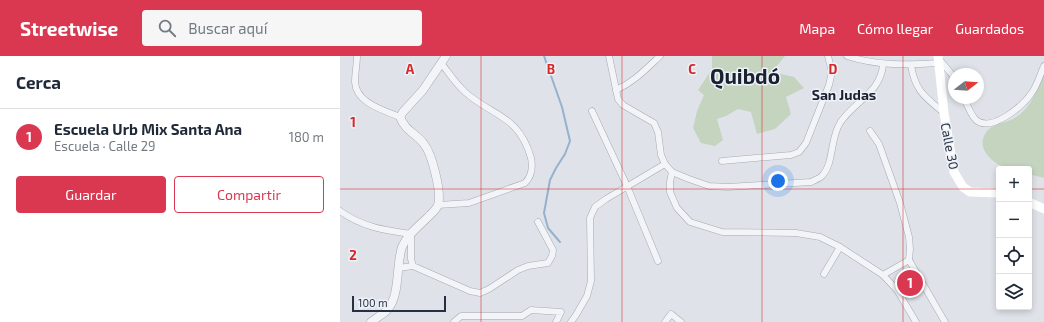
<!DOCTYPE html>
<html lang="es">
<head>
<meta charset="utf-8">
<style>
  :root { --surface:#fff; --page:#f6f6f7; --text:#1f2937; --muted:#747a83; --line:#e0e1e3; --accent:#da3851 }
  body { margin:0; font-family:"Exo 2",sans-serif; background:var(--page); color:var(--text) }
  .controls { position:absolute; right:12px; bottom:12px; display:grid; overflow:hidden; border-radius:4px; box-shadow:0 2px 6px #0003 }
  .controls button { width:36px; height:36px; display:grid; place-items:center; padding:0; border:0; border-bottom:1px solid var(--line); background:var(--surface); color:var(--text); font:20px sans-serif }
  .compass { position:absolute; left:608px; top:12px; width:36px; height:36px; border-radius:50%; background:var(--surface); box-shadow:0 2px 6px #0003; rotate:73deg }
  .scale { position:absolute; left:12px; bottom:10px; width:94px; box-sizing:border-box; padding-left:4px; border:2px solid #263042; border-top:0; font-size:11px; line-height:14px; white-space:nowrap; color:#263042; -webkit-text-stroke:3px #eef2f7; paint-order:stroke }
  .you { position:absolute; left:438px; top:125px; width:14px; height:14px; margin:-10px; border:3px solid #fff; border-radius:50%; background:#1a73e8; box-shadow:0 0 0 6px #1a73e833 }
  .badge { display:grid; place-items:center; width:26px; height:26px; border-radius:50%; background:var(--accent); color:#fff; font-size:13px; font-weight:700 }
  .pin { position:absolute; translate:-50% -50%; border:2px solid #fff; box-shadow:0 1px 4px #0006 }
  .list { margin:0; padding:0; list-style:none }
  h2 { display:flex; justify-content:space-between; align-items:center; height:52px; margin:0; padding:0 16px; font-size:17px }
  h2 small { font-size:13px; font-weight:400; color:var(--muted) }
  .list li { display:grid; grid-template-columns:26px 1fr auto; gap:12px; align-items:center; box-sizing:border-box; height:56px; padding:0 16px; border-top:1px solid var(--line) }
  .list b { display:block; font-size:15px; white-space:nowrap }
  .list p { margin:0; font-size:13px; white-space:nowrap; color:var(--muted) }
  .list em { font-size:13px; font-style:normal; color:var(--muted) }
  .actions { display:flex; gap:8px; padding:12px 16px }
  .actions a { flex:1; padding:9px 0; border:1px solid var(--accent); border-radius:4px; text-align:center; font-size:14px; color:var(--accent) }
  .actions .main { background:var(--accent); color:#fff }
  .icon { flex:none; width:22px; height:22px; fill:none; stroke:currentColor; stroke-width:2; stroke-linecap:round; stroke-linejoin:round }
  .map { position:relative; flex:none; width:704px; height:266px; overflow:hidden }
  header { display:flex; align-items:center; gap:24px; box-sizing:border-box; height:56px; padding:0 20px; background:var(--accent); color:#fff }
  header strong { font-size:19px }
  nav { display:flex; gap:22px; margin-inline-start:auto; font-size:14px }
  .search { width:280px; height:36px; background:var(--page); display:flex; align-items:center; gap:10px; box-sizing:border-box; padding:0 14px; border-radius:4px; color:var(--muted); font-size:15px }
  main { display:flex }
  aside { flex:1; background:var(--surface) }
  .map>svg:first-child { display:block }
  .green { fill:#c4d4bf }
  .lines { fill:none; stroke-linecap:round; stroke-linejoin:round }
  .stream { stroke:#96b1cd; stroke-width:2 }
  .minor-casing { stroke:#a4aab4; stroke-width:7 }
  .tertiary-casing { stroke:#a4aab4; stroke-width:9 }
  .minor { stroke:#f2f4f7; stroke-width:6 }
  .tertiary { stroke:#f2f4f7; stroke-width:8 }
  .secondary { stroke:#fff; stroke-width:9 }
  .grid { fill:none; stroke:#d62828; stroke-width:1; stroke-opacity:0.55 }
  .labels { text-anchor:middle; stroke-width:3; stroke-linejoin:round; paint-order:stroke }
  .street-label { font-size:13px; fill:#263042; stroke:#eef2f7 }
  .neighbourhood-label { font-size:14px; font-weight:bold; fill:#192133; stroke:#eef2f7 }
  .town-label { font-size:21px; font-weight:bold; fill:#192133; stroke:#eef2f7 }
  .grid-label { font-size:13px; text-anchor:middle; font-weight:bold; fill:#d62828; stroke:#eef2f7; stroke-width:3; stroke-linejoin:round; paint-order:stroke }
</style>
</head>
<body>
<header>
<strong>Streetwise</strong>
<div class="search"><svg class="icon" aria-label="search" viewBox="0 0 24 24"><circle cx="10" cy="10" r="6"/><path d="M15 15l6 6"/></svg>Buscar aquí</div>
<nav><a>Mapa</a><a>Cómo llegar</a><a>Guardados</a></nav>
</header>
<main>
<aside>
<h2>Cerca<small></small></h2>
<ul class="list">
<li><span class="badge">1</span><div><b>Escuela Urb Mix Santa Ana</b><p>Escuela · Calle 29</p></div><em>180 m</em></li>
</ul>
<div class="actions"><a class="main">Guardar</a><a>Compartir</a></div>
</aside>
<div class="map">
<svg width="704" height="266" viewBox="0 0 704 266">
  <rect width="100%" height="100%" fill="#dfe3e9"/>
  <g class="green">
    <polygon points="372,0 445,0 432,16 454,21 464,32 446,41 451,58 435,73 417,78 411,56 398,53 386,60 377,63 383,84 375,90 361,87 353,72 357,55 364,39 358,34 372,13"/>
    <path d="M704 18V122L689 118V113C682 113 674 114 667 112 652 108 633 90 648 74 654 67 665 67 673 63 690 54 697 35 704 18Z"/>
  </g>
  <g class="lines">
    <polyline class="stream" points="204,0 222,51 230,85 225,98 216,112 210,124 204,157 208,172 220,186"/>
    <g class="minor-casing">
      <g id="minor">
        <path d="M17 0C17 8 15 17 15 26 16 47 43 54 60 61"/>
        <path d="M269 0 278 43 283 49 314 67 318 76 321 99 325 108 332 116 349 123 369 130 388 131 471 126C475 124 480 122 482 120 494 107 490 83 500 67 514 45 540 38 543 9"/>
        <path d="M507 0C537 10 568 9 599 7"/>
        <polyline points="599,3 614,21"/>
        <path d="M571 9C575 35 585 41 604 57"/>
        <path d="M276 34C294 26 306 13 320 0"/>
        <path d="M624 42C627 49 631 59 636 64 651 77 683 50 691 38 697 30 700 19 704 10"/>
        <polyline points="252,55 287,130 318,205"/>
        <polyline points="530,75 539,88 560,147 569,181 570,193 569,204 543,219"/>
        <polyline points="382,105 451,99 459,96 466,87 489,29 492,16 488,0"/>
        <polyline points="332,116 330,126 330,136 337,152 350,166 382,176 456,177 480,181 500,191 543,219 557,234 576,266"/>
        <path d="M98 149 129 147 185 127C192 120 193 112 191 102 179 59 153 61 125 36 116 28 109 17 101 7"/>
        <path d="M0 155C22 171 44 174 71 178V203L73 210 130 235 140 237 149 233 178 214 188 210 208 207 212 200 213 194 198 166"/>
        <polyline points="569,204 605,266"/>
        <polyline points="58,212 73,210"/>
        <polyline points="484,218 500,191"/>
        <polyline points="114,266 121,260 182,260 191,254 221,256 216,266"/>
        <polyline points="231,266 236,259 247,240 251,225 250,162 255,151 266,143 325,108"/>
        <polyline points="325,266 331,258 341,266"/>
      </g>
    </g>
    <g class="tertiary-casing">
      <path id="tertiary" d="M31 266C36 262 44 258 48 253 60 239 56 209 62 191 67 179 79 170 88 161 91 158 96 154 98 149 102 137 92 98 84 88 76 77 66 76 60 61L63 56 83 34 106 0"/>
    </g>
    <use href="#minor" class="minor"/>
    <use href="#tertiary" class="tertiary"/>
    <g class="secondary">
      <polyline points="598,0 604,57 614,116 623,131 630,136 659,137"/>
      <polyline points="689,146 704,153"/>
    </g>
  </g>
  <path class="grid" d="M141 0V266M282 0V266M422 0V266M563 0V266M0 133H659M689 133H704"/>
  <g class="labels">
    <g class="street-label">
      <text transform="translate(610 90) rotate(79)" y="5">Calle 30</text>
    </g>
    <g class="neighbourhood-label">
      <text x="504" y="44">San Judas</text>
    </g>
    <g class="town-label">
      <text x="405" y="28">Quibdó</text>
    </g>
  </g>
  <g class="grid-label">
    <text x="70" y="18">A</text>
    <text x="211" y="18">B</text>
    <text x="352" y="18">C</text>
    <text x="493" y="18">D</text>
    <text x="13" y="71">1</text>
    <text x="13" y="204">2</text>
  </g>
</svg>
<div class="controls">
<button>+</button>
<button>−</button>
<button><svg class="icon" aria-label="locate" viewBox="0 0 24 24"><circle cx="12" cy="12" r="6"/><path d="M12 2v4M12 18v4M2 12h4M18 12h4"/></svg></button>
<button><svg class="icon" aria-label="layers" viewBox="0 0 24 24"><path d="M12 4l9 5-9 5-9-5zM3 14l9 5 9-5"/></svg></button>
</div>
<svg class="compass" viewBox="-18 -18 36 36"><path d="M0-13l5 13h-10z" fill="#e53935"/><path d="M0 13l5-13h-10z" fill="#747a83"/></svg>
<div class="scale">100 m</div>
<div class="you"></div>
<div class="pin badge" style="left:570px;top:227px">1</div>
</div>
</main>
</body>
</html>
